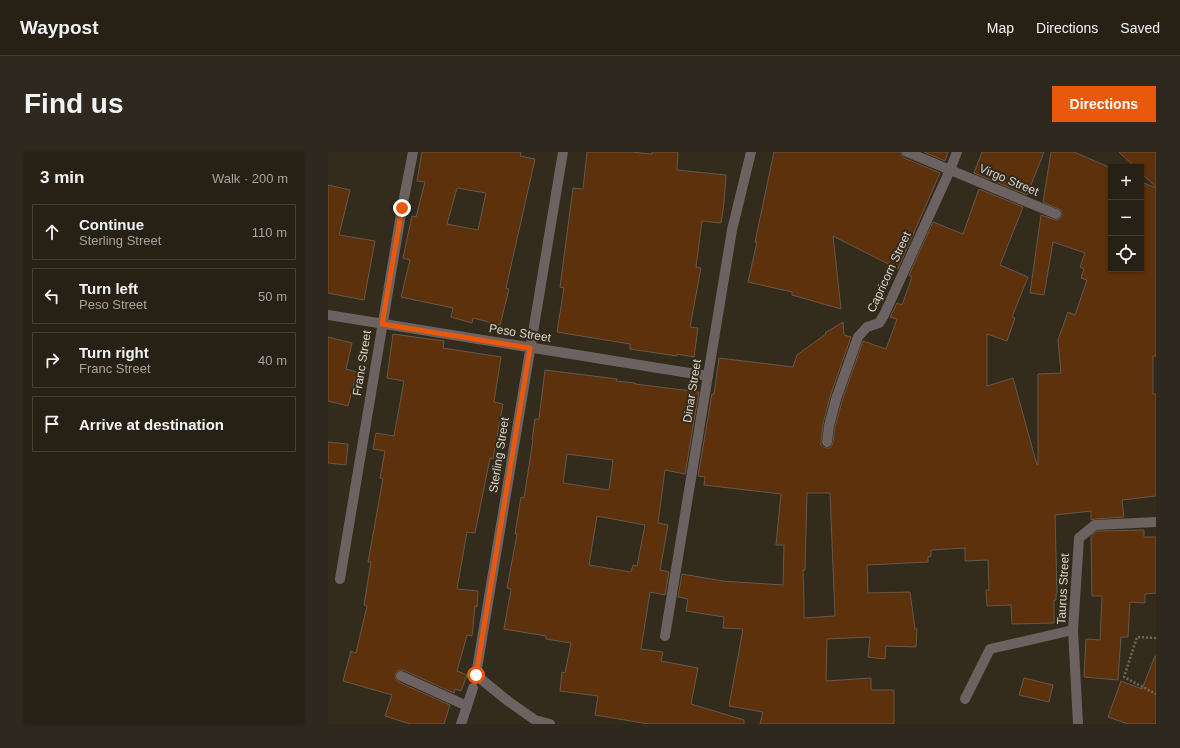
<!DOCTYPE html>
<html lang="en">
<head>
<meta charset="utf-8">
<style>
  :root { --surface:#262015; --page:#2e281e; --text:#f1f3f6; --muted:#a4a3a0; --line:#423e34; --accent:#ea580c }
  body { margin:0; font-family:Helvetica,sans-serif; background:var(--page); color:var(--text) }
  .controls { position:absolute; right:12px; top:12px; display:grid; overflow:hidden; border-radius:0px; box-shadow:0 1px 3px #0004 }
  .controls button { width:36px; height:36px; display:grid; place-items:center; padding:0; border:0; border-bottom:1px solid var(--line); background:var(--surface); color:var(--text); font:20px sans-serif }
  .stop { position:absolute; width:12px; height:12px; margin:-9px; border:3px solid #ea580c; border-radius:50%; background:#fff }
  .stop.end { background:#ea580c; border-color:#fff; box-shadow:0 1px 4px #0008 }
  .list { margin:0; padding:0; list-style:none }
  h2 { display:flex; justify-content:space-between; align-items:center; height:52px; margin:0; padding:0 16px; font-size:17px }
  h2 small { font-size:13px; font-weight:400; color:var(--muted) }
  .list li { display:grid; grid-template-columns:26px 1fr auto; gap:12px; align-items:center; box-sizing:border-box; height:56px; margin:0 8px 8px; padding:0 8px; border:1px solid var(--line); border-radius:0px }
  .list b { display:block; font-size:15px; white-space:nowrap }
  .list p { margin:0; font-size:13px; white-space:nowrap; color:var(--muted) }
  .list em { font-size:13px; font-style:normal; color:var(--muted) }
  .icon { flex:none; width:22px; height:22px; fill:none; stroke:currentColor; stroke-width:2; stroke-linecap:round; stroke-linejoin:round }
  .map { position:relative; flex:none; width:828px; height:572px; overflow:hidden; border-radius:0px }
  header { display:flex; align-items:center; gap:24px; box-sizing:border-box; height:56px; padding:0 20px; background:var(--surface); border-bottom:1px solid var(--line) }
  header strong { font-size:19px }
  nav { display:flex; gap:22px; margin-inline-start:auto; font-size:14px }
  .intro { display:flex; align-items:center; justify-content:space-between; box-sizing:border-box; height:96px; padding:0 24px }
  h1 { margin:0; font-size:28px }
  .button { padding:10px 18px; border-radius:0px; background:var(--accent); color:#fff; font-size:14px; font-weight:700 }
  main { display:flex; gap:24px; padding:0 24px }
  aside { flex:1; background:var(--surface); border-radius:0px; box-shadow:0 1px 3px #0004 }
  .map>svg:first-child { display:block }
  .building { fill:#5c310b; stroke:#67574b; fill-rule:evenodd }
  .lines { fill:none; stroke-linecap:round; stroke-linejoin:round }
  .path { stroke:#6e685b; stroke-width:2.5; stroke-dasharray:2 2; stroke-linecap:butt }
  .lane { stroke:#6c6262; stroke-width:10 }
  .street { stroke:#6c6262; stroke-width:10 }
  .route { stroke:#ea580c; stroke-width:5 }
  .labels { text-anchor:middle; stroke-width:4; stroke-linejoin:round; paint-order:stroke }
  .street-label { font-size:12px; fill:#dad5cc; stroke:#332b1c }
</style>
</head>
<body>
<header>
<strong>Waypost</strong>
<nav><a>Map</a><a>Directions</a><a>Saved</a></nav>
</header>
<div class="intro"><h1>Find us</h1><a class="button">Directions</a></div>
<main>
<aside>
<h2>3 min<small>Walk · 200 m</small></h2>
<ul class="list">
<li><svg class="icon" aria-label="ahead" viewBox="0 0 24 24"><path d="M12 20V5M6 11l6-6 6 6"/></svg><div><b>Continue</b><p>Sterling Street</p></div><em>110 m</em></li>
<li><svg class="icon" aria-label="left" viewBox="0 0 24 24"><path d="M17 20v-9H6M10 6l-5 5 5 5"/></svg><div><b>Turn left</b><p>Peso Street</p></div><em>50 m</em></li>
<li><svg class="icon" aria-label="right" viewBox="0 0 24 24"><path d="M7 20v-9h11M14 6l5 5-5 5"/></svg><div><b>Turn right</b><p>Franc Street</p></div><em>40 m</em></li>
<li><svg class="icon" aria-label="arrive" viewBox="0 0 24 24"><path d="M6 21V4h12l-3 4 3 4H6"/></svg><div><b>Arrive at destination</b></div></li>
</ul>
</aside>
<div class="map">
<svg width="828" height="572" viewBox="0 0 828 572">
  <rect width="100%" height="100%" fill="#332b1c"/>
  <g class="building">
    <path d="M94 0H193L192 4 207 7 178 136 181 137 172 173 145 166 144 171 123 165 125 156 73 145 82 108 75 106 84 64 88 65 97 30 89 29ZM129 36 158 41 150 78 119 72Z"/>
    <polygon points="259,0 303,0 324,2 324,0 350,0 349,18 398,23 396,51 393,71 374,69 368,115 373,116 362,175 370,176 366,205 349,202 349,204 302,197 302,192 229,180 236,136 232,135 245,36 255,37"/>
    <polygon points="446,0 573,0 574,4 576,6 612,21 570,117 505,84 513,157 464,143 464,140 420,130 429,90 427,90"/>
    <polygon points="596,0 620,0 617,9"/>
    <polygon points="654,0 716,0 699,43 646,21"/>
    <path d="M723 0H746L783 16V117H813V30L828 36V204H825V242H828V344L794 348 796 365 767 367 763 368V359L727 363 729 442H728V448H726V471L684 472 683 453 659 454 658 438H661L660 408 637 409V396L603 398V404L600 405V410L539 413 540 441 582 440 587 477H589L588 495 558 494 557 507 540 505 542 485 499 487 498 529 543 526V538H566V572H432L435 560 401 554 415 477 395 476 396 465 358 459 360 447 350 445 354 422 395 429 455 433 456 393H448L453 342 376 333 377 325 370 324 384 242H386L391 206 465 215 469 203 498 182 497 181 515 170 516 183 523 185 502 245 495 272 493 289V293L495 295 499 296H502L505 291 507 275 514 249 535 189 558 197 569 167 562 165 569 151 574 153 584 125 581 123 605 70 635 82 651 37 695 55 672 113 700 125 684 165 687 166 679 189 659 182V234L685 226 709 313H710V222L733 221 730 188 740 160 747 163 759 128 753 126 756 117 752 115 757 101 725 90 716 143 702 141 713 63 728 68 732 67 734 64V61L733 58 715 50ZM479 341H502L507 464 476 466V448L475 418H477Z"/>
    <polygon points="791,0 828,0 828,35 813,21 813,15 807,15"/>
    <polygon points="0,33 22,38 11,83 47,89 36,148 0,141"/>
    <polygon points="65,182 116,189 115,196 173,205 166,250 175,252 165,307 162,306 147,381 139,380 129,437 150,439 149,455 147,454 144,484 139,483 129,519 139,523 133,539 127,537 126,541 75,518 72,518 69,519 67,524 68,527 70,530 122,553 116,572 82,572 57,564 64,543 15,529 23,499 28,501 39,454 36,453 43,410 40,410 55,327 52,326 57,299 45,297 48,281 66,284 76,229 59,226"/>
    <polygon points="0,185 24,191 18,217 29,220 20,254 0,249"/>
    <path d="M217 218 289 227 288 229 307 231V232L371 240 357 322 337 318 330 371 340 373 332 418 341 420 337 443 322 440 313 497 335 500 333 509 370 516 363 552 416 568V572H321L267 563 270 544 232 539 234 520 237 521 243 491 218 487V484L176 477 183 437 179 436 189 382H187L193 345 196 346 205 288H204L207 267H211ZM239 302 285 308 281 338 235 331ZM269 364 317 373 309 414 305 413 303 420 261 413Z"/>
    <polygon points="0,290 20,292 18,313 0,311"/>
    <polygon points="816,378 816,385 828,385 828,441 817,442 817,451 802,450 800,485 793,485 790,528 756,525 758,487 772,488 774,444 764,444 763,384 769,379"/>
    <polygon points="827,504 828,504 828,572 800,572 780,565 793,529 814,537"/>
    <polygon points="696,526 725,533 721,550 691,543"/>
  </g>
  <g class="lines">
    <polyline class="path" points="828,486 809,485 796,525 828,542"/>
    <g class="lane">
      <polyline points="579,0 728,62"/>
      <polyline points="73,524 139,554"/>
      <polyline points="637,547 662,497 745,478"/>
    </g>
    <g class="street">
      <polyline points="0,163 380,224"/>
      <polyline points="499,290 501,274 508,247 530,185 539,175 551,171 556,163 622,18 629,0"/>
      <polyline points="12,427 74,56 85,0"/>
      <polyline points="337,484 404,78 423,0"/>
      <polyline points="133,572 145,536"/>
      <polyline points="222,572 207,568 180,549 148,523 235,0"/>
      <polyline points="750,572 745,478 751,386 767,373 828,370"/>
    </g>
  </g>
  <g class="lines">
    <polyline class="route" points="74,56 54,172 202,196 148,523"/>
  </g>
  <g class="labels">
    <g class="street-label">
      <text transform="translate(681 28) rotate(23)" y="4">Virgo Street</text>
      <text transform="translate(561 120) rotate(-65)" y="4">Capricorn Street</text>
      <text transform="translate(192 181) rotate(9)" y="4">Peso Street</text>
      <text transform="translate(34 211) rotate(-81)" y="4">Franc Street</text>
      <text transform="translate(364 239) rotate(-81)" y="4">Dinar Street</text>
      <text transform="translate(171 303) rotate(-81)" y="4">Sterling Street</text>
      <text transform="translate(735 437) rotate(-87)" y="4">Taurus Street</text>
    </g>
  </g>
</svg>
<div class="controls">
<button>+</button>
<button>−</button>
<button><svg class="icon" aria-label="locate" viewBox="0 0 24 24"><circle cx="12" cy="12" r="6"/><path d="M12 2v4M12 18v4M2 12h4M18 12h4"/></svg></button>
</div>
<div class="stop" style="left:148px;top:523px"></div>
<div class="stop end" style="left:74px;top:56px"></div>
</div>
</main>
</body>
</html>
